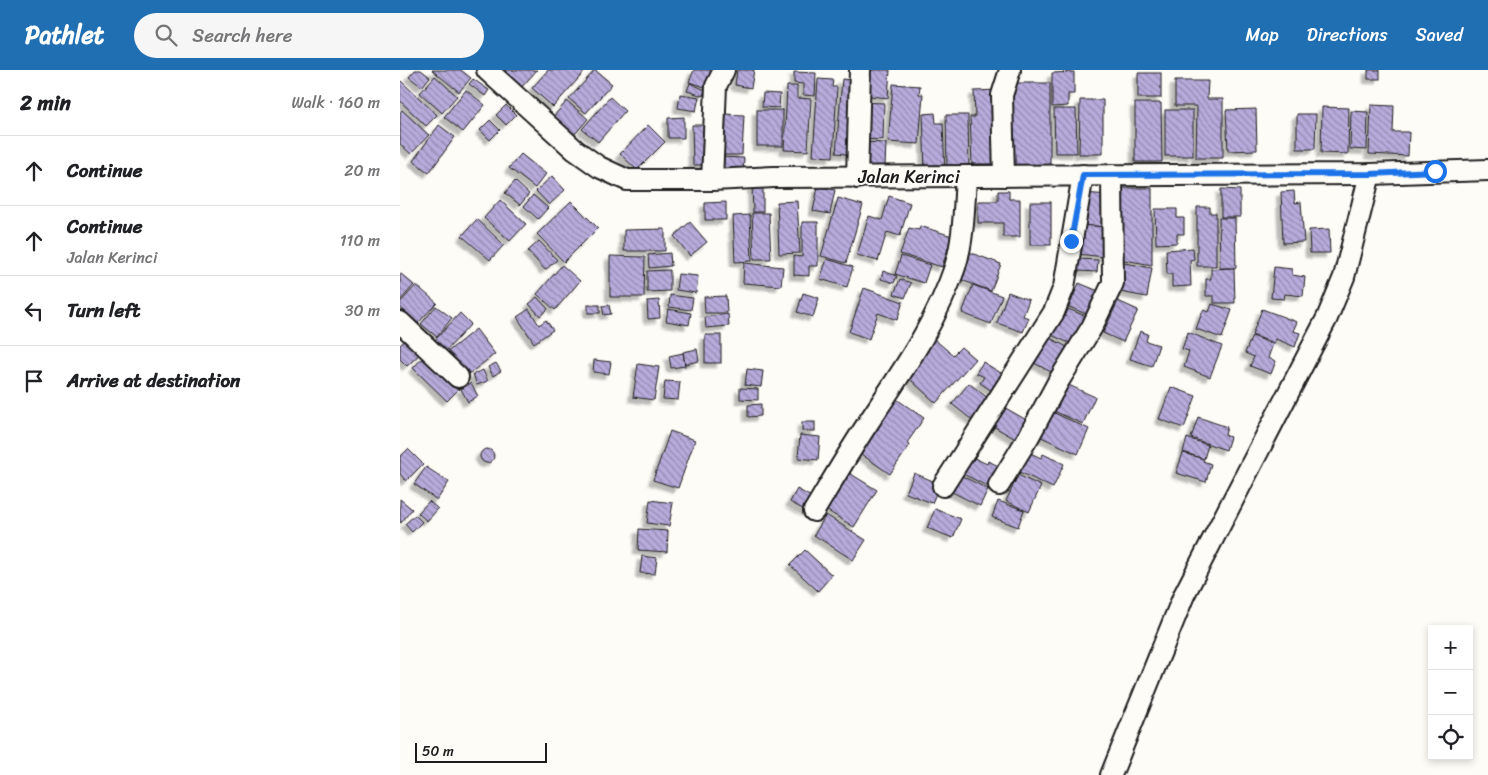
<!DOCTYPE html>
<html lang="en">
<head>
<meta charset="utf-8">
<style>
  :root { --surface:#fff; --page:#f6f6f6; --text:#202124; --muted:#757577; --line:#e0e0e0; --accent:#1f6fb2 }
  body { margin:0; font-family:Sriracha,sans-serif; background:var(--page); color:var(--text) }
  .controls { position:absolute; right:15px; bottom:15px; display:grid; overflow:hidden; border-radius:0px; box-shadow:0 2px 8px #0003 }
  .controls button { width:45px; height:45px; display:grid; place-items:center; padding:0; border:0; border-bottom:1px solid var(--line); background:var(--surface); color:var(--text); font:25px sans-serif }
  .scale { position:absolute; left:15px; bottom:12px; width:132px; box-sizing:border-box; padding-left:5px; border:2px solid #1c1c1c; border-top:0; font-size:14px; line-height:18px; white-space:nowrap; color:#1c1c1c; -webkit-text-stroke:4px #fdfcf7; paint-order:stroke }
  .stop { position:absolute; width:15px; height:15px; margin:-11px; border:4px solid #1a73e8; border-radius:50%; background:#fff }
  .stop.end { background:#1a73e8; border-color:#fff; box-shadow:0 1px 5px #0008 }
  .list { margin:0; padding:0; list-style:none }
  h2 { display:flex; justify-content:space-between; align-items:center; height:65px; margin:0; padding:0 20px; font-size:21px }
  h2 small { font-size:16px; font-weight:400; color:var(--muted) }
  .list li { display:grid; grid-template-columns:32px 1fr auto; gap:15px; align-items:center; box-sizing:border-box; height:70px; padding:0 20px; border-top:1px solid var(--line) }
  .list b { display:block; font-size:19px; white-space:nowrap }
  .list p { margin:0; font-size:16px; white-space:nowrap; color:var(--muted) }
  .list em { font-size:16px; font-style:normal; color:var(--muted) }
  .icon { flex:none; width:28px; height:28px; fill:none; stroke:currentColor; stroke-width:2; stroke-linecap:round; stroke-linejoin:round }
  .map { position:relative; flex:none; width:1088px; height:705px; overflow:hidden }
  header { display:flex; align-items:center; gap:30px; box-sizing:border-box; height:70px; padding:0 25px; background:var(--accent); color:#fff }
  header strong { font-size:24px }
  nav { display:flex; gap:28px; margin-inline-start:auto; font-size:18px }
  .search { width:350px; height:45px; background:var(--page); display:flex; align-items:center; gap:12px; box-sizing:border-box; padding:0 18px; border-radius:28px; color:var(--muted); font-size:19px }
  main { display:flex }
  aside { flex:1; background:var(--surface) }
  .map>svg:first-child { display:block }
  .building { fill:url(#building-back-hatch); stroke:#1c1c1c; filter:url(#shadow) }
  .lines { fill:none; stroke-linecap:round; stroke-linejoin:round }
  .minor-casing { stroke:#1c1c1c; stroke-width:24 }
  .minor { stroke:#fdfcf7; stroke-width:20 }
  .route { stroke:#1a73e8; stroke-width:6 }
  .labels { text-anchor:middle; stroke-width:4; stroke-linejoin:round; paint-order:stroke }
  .street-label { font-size:18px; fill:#1c1c1c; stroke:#fdfcf7 }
</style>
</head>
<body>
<header>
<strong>Pathlet</strong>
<div class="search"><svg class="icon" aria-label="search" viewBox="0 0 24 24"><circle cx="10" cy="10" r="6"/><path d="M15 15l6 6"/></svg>Search here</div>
<nav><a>Map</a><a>Directions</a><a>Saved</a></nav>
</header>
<main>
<aside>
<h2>2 min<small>Walk · 160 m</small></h2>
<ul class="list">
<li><svg class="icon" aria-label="ahead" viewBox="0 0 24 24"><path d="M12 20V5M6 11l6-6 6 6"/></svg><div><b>Continue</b></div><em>20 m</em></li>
<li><svg class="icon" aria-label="ahead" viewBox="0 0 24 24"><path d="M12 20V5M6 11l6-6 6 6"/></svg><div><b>Continue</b><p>Jalan Kerinci</p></div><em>110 m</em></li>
<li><svg class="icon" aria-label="left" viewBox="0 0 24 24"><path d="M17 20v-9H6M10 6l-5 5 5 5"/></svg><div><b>Turn left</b></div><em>30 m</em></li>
<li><svg class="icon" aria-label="arrive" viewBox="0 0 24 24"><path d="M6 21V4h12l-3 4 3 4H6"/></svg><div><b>Arrive at destination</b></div></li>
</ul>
</aside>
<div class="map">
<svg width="1088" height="705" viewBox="0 0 1088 705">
  <defs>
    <pattern id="building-back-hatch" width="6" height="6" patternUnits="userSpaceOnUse" patternTransform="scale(1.25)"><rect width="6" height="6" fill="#b7abdb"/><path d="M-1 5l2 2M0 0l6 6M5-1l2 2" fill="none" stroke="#948ab1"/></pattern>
    <filter id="shadow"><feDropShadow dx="-4.5" dy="4.5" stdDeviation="1" flood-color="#0004"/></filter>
  </defs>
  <rect width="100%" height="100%" fill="#fdfcf7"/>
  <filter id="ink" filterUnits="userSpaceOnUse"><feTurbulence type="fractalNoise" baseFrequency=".02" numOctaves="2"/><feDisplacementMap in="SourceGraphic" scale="10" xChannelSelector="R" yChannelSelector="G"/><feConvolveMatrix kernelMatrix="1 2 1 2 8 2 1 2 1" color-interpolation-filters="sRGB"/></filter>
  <g filter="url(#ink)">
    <g class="building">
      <polygon points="15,0 21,0 30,7 22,17 9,7"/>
      <polygon points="32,0 61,0 71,8 59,22"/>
      <polygon points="100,0 137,0 118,21"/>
      <polygon points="148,0 186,0 153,37 132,18"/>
      <polygon points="195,0 212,14 186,43 169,29"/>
      <polygon points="294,0 318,0 311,19 289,12"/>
      <polygon points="337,0 354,0 351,18 335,15"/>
      <polygon points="464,0 490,0 488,28 462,25"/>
      <rect x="968" y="0" width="12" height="9"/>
      <polygon points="394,2 416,3 415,26 403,25 403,14 394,13"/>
      <polygon points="674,2 674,24 668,24 668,36 652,37 652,3"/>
      <rect x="738" y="3" width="23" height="25"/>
      <polygon points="35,6 57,26 42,43 20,23"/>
      <polygon points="73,9 89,20 85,26 69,14"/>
      <polygon points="418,9 433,10 432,17 437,17 433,87 413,86"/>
      <polygon points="442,9 451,10 449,28 457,29 453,85 436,83"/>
      <polygon points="1,11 37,45 26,56 0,31 0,13"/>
      <polygon points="775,11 808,11 807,29 823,29 823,88 796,88 797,36 775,36"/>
      <polygon points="290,13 305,20 303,26 287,21"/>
      <polygon points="609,13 650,13 650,101 607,102"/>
      <polygon points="493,14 520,16 519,24 523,24 519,74 488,72"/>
      <polygon points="387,16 397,16 397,28 411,29 408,81 384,80"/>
      <polygon points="66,20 85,35 63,62 44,47"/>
      <polygon points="598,20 598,94 572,94 570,47 575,47 574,21"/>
      <polygon points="363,23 380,24 379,38 362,37"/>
      <polygon points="280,24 299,27 296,41 278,38"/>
      <polygon points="210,27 225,41 198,72 182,59"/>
      <polygon points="680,30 703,30 703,84 679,84"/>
      <polygon points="167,31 188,49 174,65 153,47"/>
      <polygon points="461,32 484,33 483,70 460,69"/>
      <polygon points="735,33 761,33 762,92 735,92"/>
      <polygon points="106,35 116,45 106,55 96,45"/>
      <polygon points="971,35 994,36 993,62 1009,62 1008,86 969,84"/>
      <polygon points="922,37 949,38 948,84 921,83"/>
      <polygon points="654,39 676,39 677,83 655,83"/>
      <polygon points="856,39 857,80 828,81 826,40"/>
      <polygon points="2,40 29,65 11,84 0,74 0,43"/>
      <rect x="357" y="40" width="26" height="36"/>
      <rect x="765" y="40" width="28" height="46"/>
      <polygon points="951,41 968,42 967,80 950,79"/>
      <polygon points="535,43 536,53 543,53 545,102 525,103 523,44"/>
      <polygon points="324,44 344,45 342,85 323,85"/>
      <polygon points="897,44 916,44 915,79 897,79"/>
      <polygon points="546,45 568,45 569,100 547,101"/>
      <polygon points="284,47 284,68 268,68 268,48"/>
      <polygon points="90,50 100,60 90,70 80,60"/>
      <polygon points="39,55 55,67 29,103 13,91"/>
      <polygon points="248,55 265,72 237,100 220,84"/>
      <polygon points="292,55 311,55 311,95 293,95"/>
      <polygon points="464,72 486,73 485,97 463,97"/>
      <polygon points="121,84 146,104 135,118 109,98"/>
      <polygon points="320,87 344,88 343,102 320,102"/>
      <polygon points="152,106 165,120 149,135 136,121"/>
      <polygon points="115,111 129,124 120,135 105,123"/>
      <polygon points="352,116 363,116 363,142 353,142"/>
      <polygon points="418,117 435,120 430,144 413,141"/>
      <polygon points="720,118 752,118 752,195 719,189"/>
      <polygon points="821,119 840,120 840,147 821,147"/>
      <polygon points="598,121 609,121 609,129 620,129 620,167 603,167 603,153 578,153 578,131 598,131"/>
      <polygon points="894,121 895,133 901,132 904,172 883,173 881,122"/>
      <polygon points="683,123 710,125 708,157 679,155"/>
      <polygon points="133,125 148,138 138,149 124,136"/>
      <polygon points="489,126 510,133 500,166 487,162 478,191 457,185 469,146 482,150"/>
      <polygon points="438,128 463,135 446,193 421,186"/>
      <polygon points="100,130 126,154 110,171 84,148"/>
      <polygon points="171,131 198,158 164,192 137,164"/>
      <polygon points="397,131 400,183 379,184 377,132"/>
      <polygon points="326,132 326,150 305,150 305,133"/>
      <rect x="630" y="132" width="21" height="43"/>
      <polygon points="797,137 810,137 810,143 816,143 816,196 797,196"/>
      <polygon points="755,139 777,139 777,148 784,148 784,164 777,164 777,173 756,174"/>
      <polygon points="352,143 369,143 371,189 354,189"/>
      <polygon points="350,145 352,191 335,192 333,146"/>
      <polygon points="819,148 835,148 836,198 820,198"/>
      <polygon points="77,149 104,175 90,190 62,166"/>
      <polygon points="290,152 307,172 290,186 274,166"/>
      <polygon points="402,152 418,152 418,196 409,196 409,206 394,205 394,186 402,187"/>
      <polygon points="679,155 707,157 705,187 677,184"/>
      <polygon points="520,156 552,166 542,197 500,184 509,158 519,160"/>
      <polygon points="265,159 265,181 224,181 224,160"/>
      <polygon points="929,159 930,183 910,183 909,160"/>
      <polygon points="139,171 157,190 145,200 128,181"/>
      <polygon points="793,178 794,189 790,190 791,216 772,217 772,204 767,204 766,180"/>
      <polygon points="569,182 601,194 591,221 559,209"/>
      <polygon points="270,183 271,196 249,198 248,185"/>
      <polygon points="210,186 245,187 244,227 210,227"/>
      <polygon points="501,186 530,195 524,213 495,204"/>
      <polygon points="427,189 453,197 447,217 420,209"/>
      <polygon points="678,189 698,190 697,202 678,201"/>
      <polygon points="719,192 752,198 747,227 714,221"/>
      <polygon points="344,193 383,197 381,216 343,213"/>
      <polygon points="162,195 180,211 155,240 137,224"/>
      <polygon points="874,197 892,199 892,205 905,207 903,226 885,224 884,229 871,228"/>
      <polygon points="834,198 835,233 814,233 814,226 806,226 806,209 811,209 811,199"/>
      <polygon points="270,200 270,221 247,222 247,201"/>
      <polygon points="483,201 497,206 494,213 481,209"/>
      <polygon points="0,203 14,215 0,231"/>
      <polygon points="278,204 298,206 296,223 276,220"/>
      <polygon points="500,209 511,213 505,228 494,224"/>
      <polygon points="679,213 701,222 691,246 669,237"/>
      <polygon points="16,215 37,233 18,253 0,237 0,233"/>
      <polygon points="573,215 602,226 591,254 562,243"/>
      <polygon points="464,218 503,232 497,250 478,243 469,269 449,262"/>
      <polygon points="608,222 629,230 623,246 629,248 623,262 597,253"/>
      <polygon points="403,223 419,228 413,247 397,242"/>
      <polygon points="270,225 293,228 291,240 269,237"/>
      <polygon points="326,226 327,243 305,243 304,227"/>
      <polygon points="137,227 148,239 140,246 129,234"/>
      <polygon points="259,230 260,248 248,249 247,231"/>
      <polygon points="718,231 738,240 723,272 703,263"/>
      <polygon points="812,234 832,240 822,268 796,259 803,240 809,242"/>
      <rect x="188" y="235" width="12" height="8"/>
      <polygon points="209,235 211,244 204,245 202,236"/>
      <polygon points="36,236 52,248 37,267 21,254"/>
      <polygon points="129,239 139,255 146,250 153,260 134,273 117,247"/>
      <polygon points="268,239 291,243 289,255 266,251"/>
      <polygon points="668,239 691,248 674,275 651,265 660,244 665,247"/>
      <polygon points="862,239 897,252 893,261 900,263 895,277 876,269 874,273 852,265"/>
      <polygon points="60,243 71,254 46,281 35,270"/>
      <polygon points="328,244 329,256 306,258 305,247"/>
      <polygon points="76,259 95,284 65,307 46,283"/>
      <polygon points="740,261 748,264 746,271 759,275 752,296 730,289"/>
      <polygon points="788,262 822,276 810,307 784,297 789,281 782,279"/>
      <rect x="305" y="265" width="16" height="28"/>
      <polygon points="646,266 667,277 653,303 632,292"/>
      <polygon points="852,266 873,274 868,288 876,291 871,304 850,296 854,287 845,283"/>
      <polygon points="9,267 23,281 7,296 0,289 0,275"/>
      <polygon points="534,269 553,285 561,277 575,289 536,333 503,303"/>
      <polygon points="297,279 299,291 285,294 283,282"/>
      <polygon points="283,283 285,296 271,298 269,286"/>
      <polygon points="26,284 61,317 47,331 13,298"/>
      <polygon points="194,290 211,292 209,304 193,302"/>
      <polygon points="583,292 606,306 595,323 580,313 584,307 576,303"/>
      <polygon points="96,293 101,301 93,306 88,297"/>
      <polygon points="238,294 259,297 254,330 233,327"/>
      <polygon points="347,299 363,301 361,317 345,315"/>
      <polygon points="83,300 88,311 77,315 73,304"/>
      <polygon points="265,311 280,312 278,330 263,329"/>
      <polygon points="662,312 695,327 683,354 649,339"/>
      <polygon points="71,313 78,326 68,332 61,319"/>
      <polygon points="569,313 594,333 577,354 552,334"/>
      <polygon points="771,317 796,326 784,358 759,349"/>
      <polygon points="340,318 358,319 358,330 340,329"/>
      <polygon points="495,328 524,348 507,373 510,375 490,404 458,382"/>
      <polygon points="361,334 361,346 348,347 348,335"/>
      <polygon points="602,336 630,352 619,371 591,355"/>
      <polygon points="650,341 689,359 678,384 639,366"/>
      <polygon points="798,347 827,357 825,365 830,367 826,380 791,368"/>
      <rect x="402" y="352" width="13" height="9"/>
      <polygon points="270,361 295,370 278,418 253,410"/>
      <polygon points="400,365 420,367 418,390 398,388"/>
      <polygon points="787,368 808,375 804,389 783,382"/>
      <polygon points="8,379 23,394 6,411 0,404 0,387"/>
      <polygon points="622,379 641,388 643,384 664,394 653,418 613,399"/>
      <circle cx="87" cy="386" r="7"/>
      <polygon points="783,383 804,389 803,391 811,394 806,412 776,403"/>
      <polygon points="568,385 587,394 588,391 603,398 593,419 559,402"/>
      <polygon points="26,397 49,412 37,430 14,414"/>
      <polygon points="446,401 477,420 454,457 423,438"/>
      <polygon points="514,403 540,414 532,433 506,423"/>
      <polygon points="560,405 588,419 580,436 552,422"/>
      <polygon points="618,405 641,416 629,442 606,431"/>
      <polygon points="397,419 415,429 408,442 390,432"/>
      <polygon points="0,429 12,439 1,453 0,452"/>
      <polygon points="250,430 273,433 269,456 247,453"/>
      <polygon points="29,431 38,439 27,451 18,443"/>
      <polygon points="598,431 624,440 618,457 592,447"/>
      <polygon points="535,439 561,449 553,468 527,458"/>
      <polygon points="15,445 22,452 12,462 5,454"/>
      <polygon points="426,445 466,470 453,490 414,465"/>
      <polygon points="239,459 268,461 267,482 238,480"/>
      <polygon points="405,480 432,505 418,521 390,495"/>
      <polygon points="242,486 257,488 255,504 240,503"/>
    </g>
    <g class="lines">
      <g class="minor-casing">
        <g id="minor">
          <polyline points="87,0 175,80 199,97 227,110 312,110 374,107 970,104 1088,100"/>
          <polyline points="604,106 602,25 610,0"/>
          <polyline points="457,108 460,0"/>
          <polyline points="312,110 316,16 324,0"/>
          <polyline points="0,252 58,307"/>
          <polyline points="599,415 629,366 658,312 692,257 713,213 712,105"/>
          <polyline points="543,416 654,242 664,217 683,105"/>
          <path d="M414 441C432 411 450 380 470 350 502 301 536 254 555 197 564 169 564 136 566 107"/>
          <polyline points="711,705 784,525 927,248 944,207 970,104"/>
        </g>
      </g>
      <use href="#minor" class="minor"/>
    </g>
  </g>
  <g class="lines" filter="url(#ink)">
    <polyline class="route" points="671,171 683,105 970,104 1035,101"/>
  </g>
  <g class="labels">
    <g class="street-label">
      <text x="509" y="113">Jalan Kerinci</text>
    </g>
  </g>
</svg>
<div class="controls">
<button>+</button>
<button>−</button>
<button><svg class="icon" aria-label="locate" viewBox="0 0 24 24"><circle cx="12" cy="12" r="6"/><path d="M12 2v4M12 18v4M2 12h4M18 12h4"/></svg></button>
</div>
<div class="scale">50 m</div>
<div class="stop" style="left:1035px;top:101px"></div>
<div class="stop end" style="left:671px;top:171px"></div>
</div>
</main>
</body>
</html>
